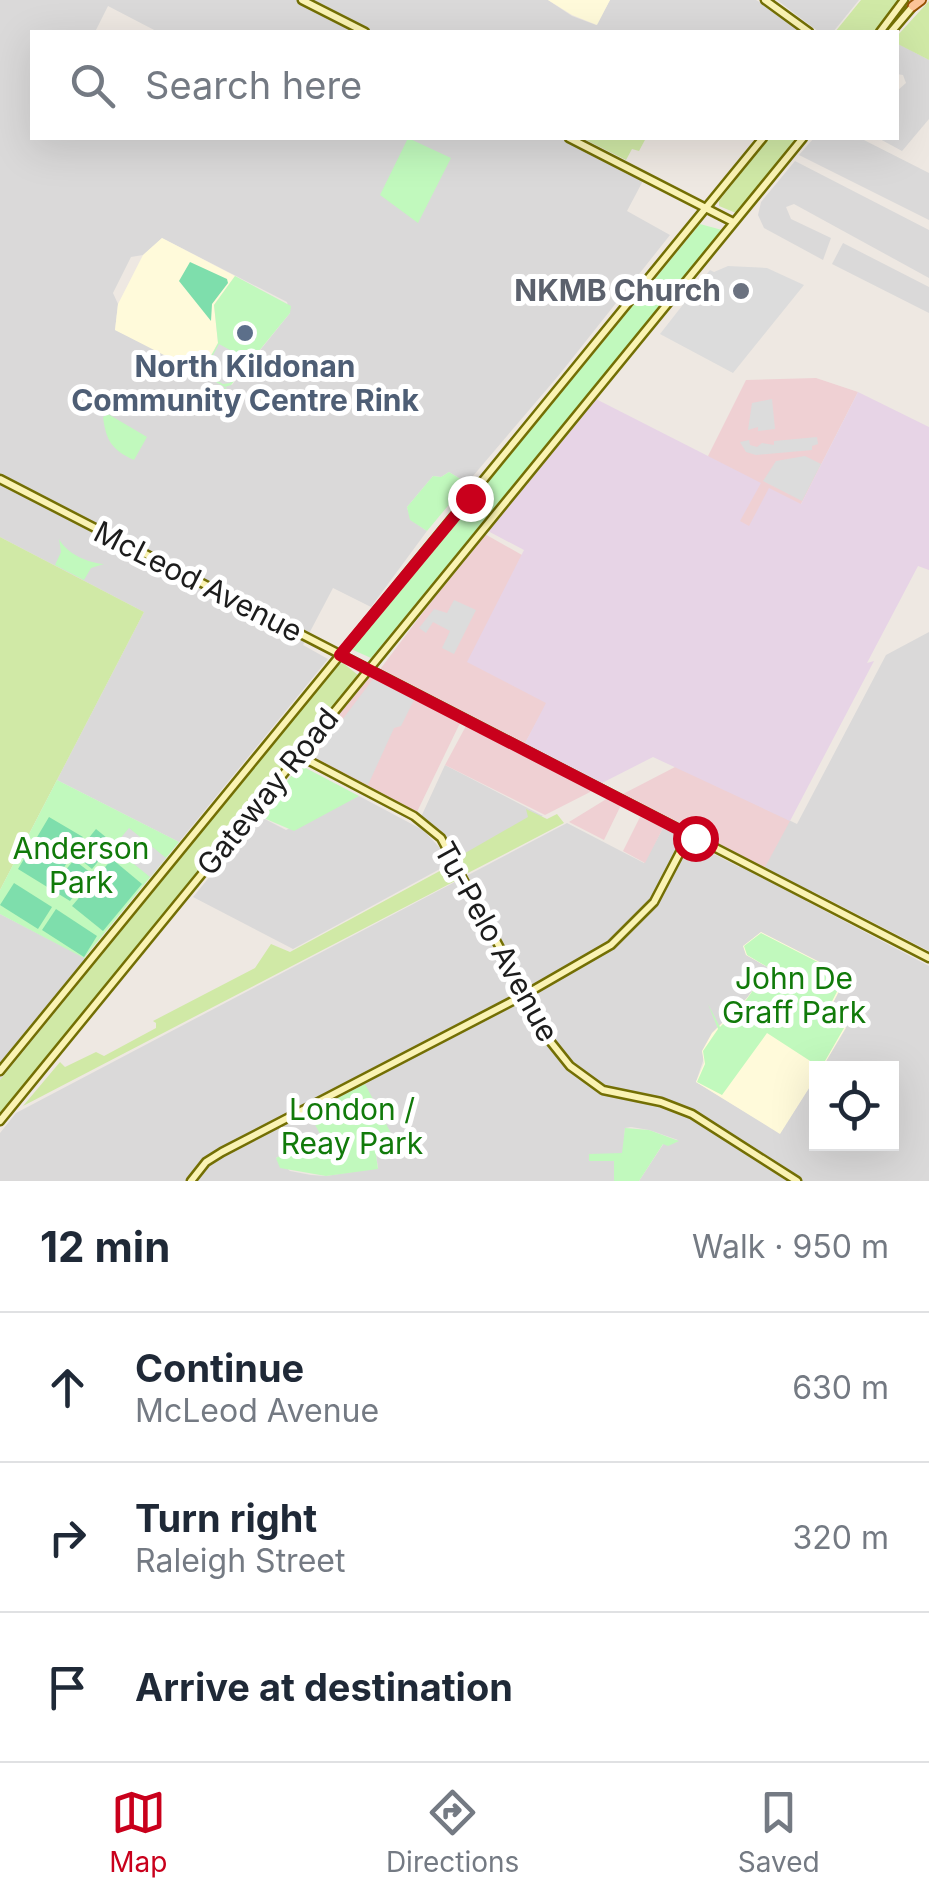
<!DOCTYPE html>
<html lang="en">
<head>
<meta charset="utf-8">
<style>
  :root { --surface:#fff; --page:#f6f6f7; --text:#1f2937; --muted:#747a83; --line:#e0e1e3; --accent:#c9001c }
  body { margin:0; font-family:Inter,sans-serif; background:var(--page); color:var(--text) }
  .controls { position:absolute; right:30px; bottom:30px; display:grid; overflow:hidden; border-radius:0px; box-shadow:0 10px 40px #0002 }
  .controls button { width:90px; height:90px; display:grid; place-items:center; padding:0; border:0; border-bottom:2px solid var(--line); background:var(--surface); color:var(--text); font:50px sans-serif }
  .stop { position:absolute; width:30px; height:30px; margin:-22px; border:8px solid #c9001c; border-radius:50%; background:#fff }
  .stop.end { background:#c9001c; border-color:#fff; box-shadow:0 2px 10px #0008 }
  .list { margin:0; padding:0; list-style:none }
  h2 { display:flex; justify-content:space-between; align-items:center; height:130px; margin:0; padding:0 40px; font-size:42px }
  h2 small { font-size:32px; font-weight:400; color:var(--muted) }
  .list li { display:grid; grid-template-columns:65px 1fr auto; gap:30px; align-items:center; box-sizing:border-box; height:150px; padding:0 40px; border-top:2px solid var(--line) }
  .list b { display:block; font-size:38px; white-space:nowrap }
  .list p { margin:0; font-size:32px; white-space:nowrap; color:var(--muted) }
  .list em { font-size:32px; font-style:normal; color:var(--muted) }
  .icon { flex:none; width:55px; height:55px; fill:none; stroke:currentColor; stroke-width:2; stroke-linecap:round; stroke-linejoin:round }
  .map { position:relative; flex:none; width:929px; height:1181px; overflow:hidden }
  .search { position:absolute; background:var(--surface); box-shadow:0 10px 40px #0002; left:30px; right:30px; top:30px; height:110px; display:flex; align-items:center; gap:25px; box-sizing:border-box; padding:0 35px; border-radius:0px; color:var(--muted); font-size:38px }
  .sheet { height:580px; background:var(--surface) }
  nav { display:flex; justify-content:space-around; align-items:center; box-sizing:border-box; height:140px; border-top:2px solid var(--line); background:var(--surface); font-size:28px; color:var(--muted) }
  nav a { display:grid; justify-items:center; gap:5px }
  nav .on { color:var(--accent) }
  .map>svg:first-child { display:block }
  .residential { fill:#dad9d9; fill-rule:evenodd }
  .commercial { fill:#efd0d3 }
  .industrial { fill:#e7d4e6 }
  .education { fill:#fffada }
  .grass { fill:#d0e9a6 }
  .park { fill:#c1f9bd }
  .pitch { fill:#7edeac }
  .parking { fill:#dcdcdc }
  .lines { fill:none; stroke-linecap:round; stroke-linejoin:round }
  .secondary-casing { stroke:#736f04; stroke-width:11 }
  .primary-casing { stroke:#954f00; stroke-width:12 }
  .secondary { stroke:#faf3b4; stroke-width:6 }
  .primary { stroke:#fcc398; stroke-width:8 }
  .route { stroke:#c9001c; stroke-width:12 }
  .worship-dot { fill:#6b7280; stroke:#fff; stroke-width:4 }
  .service-dot { fill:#5c6f8a; stroke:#fff; stroke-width:4 }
  .labels { text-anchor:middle; stroke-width:10; stroke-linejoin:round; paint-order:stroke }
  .worship-label { font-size:30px; font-weight:bold; fill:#5b616d; stroke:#fff; text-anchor:end }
  .service-label { font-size:30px; font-weight:bold; fill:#4e5e75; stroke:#fff }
  .street-label { font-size:30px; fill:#1c1c1c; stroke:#fff }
  .park-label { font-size:30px; fill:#117a0a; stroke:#fff }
</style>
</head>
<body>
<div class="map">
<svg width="929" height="1181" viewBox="0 0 929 1181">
  <rect width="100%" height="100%" fill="#eee8e2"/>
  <g class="residential">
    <path d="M0 0H548L572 16 596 25 610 0H756L777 12 801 32H158L108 6 95 32H32V138H576L645 177 627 211 670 235 559 375 467 483 449 472 441 477 433 476 407 507 411 520 427 531 371 607 333 588 303 645 328 659 179 842 57 780 144 612 0 537ZM162 238 287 302 290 313 232 385 115 330 118 304 113 293 131 257 143 255Z"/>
    <polygon points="777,0 859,0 833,32 819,32"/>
    <polygon points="897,43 929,60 929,119 902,151 878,138 896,138 897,91 906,83 903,75 897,74"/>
    <polygon points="814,138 860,138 929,173 929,220 799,155"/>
    <polygon points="795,161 929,230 929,278 794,204 786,207 791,219 831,238 823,260 764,228 758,215 761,202"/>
    <polygon points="843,243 929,287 929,313 832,264"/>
    <path d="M929 632V951L812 891 806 901 929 966V1181H639L664 1143 678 1140 649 1130 631 1127 625 1128 623 1154 614 1161V1181H0V1133L16 1113 567 823 644 863 663 828 739 867 770 811 797 824 886 655ZM746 950 846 976 826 1017 846 1028 822 1068H892V1144H816V1077L780 1133 696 1082 712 1034 747 998 769 968 747 955ZM320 1134 375 1148 378 1168 326 1176 311 1175 290 1171 276 1158Z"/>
    <polygon points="445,765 543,816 459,859 440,830 421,817"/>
    <polygon points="359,796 423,830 441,849 449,864 293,949 193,897 259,816 286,830"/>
    <polygon points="0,914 95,963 0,1080"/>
  </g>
  <g class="commercial">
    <polygon points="816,378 858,392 801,504 749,527 740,522 708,456 746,380"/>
    <polygon points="483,533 522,555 547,703 523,747 378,672"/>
    <polygon points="371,674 461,721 416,814 303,754"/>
    <polygon points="467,724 596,789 545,815 445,765"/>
    <polygon points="677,766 790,821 764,869 621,795"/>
    <polygon points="608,798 621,805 604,840 569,822"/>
    <polygon points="640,817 663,828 645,863 623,851"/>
  </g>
  <polygon class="industrial" points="858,392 929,427 929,570 918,566 867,663 874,661 790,821 653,757 600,784 523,747 546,703 467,662 524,550 486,530 594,398 761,483 740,521 749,526 769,488 801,504"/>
  <g class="education">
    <polygon points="548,0 610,0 597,25 572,15"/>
    <polygon points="162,238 235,276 214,305 218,343 201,374 115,330 118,304 143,255"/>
    <polygon points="761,932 847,976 826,1016 846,1027 822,1068 816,1068 816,1077 780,1134 696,1082 704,1063 702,1051 712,1033 747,998 769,968 746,955 743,946"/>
  </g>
  <g class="grass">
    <polygon points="861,0 902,0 878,32 835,32"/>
    <polygon points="929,1 929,60 896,43 897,36"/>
    <polygon points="582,138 646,138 639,151 632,149 626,160"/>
    <polygon points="769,138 799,138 736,213 719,206 719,201"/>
    <polygon points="0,537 144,612 0,890"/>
    <polygon points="343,663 358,675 0,1116 0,1080 338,665"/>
    <polygon points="526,809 547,819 557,814 564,823 468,873 460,856 528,817"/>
    <polygon points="449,866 457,880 23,1106 60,1062 65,1067 96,1052 104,1056 156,1028 156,1023 153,1021 255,968 271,944 290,952"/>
  </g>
  <g class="park">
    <polygon points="408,138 451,158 418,223 380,195"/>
    <polygon points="700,224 722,230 371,658 351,649"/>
    <polygon points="235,276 291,306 290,313 231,385 225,387 240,406 229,412 216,406 225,387 201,374 218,343 214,305"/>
    <path d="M108 414 147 437 134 460C112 450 106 441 103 417Z"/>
    <polygon points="449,472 467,483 427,531 410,520 407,507 433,476 441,477"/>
    <path d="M59 539C67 554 88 563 104 564L91 568 84 580 55 565 61 552Z"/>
    <polygon points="300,765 359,796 294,831 259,816"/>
    <polygon points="57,780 179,842 84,958 0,914 0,890"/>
    <polygon points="761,933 845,976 824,1017 844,1028 821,1068 767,1033 722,1095 697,1082 705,1064 703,1051 718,1029 708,1004 720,1027 746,1000 769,968 747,955 744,946"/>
    <polygon points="365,1084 395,1141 375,1148 378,1169 326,1176 280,1168 276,1158 320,1134 309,1113"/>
    <polygon points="625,1128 649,1130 679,1141 668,1146 663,1144 639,1181 614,1181 614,1161 589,1161 589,1154 622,1153"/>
  </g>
  <g class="pitch">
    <polygon points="190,262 227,279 228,283 212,304 211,321 179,281"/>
    <polygon points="49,817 83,837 53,885 74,860 91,873 70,901 18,869"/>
    <polygon points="96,829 113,843 92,869 75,855"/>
    <polygon points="112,859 142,884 103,931 72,906"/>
    <polygon points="14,883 52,907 38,929 0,905"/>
    <polygon points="56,909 97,936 84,957 42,930"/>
  </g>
  <g class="parking">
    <polygon points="728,266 767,268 804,285 733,373 660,334 710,270 714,272"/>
    <polygon points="219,344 230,350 228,357 244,365 230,383 223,384 203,373"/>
    <polygon points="772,399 775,429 758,431 758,427 748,430 752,403"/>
    <polygon points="817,437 818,444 812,446 812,450 756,455 746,452 740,442 749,440 750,445 757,447 762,443 774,445 774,441"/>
    <polygon points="805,456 821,464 802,501 763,481 776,461"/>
    <polygon points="454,600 476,610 454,654 442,648 450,631 433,622 426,633 419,628 434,609 447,613"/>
    <polygon points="373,679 414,700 401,726 394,728 368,785 314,757"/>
    <polygon points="129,828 166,858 150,877 113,847"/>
  </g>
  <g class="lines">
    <g class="secondary-casing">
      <g id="secondary">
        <polyline points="302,0 365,32"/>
        <polyline points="765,0 809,32"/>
        <polyline points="880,32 904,0"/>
        <polyline points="891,32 914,5"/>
        <polyline points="569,138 733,222"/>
        <polyline points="0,479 929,958"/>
        <polyline points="298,755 414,816 441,838 550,1041 570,1066 603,1090 661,1102 692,1114 797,1181"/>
        <polyline points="0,1071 763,138"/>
        <polyline points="0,1121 803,138"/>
        <polyline points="191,1181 206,1162 222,1152 526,994 611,945 654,902 689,835"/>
      </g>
    </g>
    <g class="primary-casing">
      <polyline id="primary" points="913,6 921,0"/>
    </g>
    <use href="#secondary" class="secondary"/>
    <use href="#primary" class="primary"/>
  </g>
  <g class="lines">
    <polyline class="route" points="470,498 340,655 695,838"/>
  </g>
  <circle class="worship-dot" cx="741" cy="291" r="10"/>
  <circle class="service-dot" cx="245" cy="333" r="10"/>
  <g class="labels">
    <g class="worship-label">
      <text x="721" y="301">NKMB Church</text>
    </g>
    <g class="service-label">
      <text x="245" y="377">North Kildonan<tspan x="245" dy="34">Community Centre Rink</tspan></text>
    </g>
    <g class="street-label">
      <text transform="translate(198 582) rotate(27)" y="10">McLeod Avenue</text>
      <text transform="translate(268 792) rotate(-51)" y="10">Gateway Road</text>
      <text transform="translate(496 942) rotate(61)" y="10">Tu-Pelo Avenue</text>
    </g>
    <g class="park-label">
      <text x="81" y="859">Anderson<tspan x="81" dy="34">Park</tspan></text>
      <text x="794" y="989">John De<tspan x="794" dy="34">Graff Park</tspan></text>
      <text x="352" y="1120">London /<tspan x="352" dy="34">Reay Park</tspan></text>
    </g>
  </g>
</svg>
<div class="controls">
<button><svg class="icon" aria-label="locate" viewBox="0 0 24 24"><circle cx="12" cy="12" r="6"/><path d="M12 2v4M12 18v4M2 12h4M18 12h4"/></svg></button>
</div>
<div class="stop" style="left:695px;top:838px"></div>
<div class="stop end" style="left:470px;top:498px"></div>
<div class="search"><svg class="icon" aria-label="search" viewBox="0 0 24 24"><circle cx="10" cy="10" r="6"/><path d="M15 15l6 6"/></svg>Search here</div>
</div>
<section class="sheet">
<h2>12 min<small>Walk · 950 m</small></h2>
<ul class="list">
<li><svg class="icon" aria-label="ahead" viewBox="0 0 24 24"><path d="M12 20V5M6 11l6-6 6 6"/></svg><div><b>Continue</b><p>McLeod Avenue</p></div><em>630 m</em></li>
<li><svg class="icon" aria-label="right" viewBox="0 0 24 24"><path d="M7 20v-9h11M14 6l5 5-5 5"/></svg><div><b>Turn right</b><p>Raleigh Street</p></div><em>320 m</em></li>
<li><svg class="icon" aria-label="arrive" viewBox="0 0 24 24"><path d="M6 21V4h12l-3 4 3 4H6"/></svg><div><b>Arrive at destination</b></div></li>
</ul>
</section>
<nav>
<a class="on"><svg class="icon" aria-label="map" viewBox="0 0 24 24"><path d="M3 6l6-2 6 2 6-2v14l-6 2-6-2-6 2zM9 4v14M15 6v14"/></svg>Map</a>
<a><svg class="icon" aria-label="directions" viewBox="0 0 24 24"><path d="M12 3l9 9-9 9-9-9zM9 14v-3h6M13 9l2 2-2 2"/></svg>Directions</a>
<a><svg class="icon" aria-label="saved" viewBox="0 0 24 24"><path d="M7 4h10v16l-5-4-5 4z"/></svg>Saved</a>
</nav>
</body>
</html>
